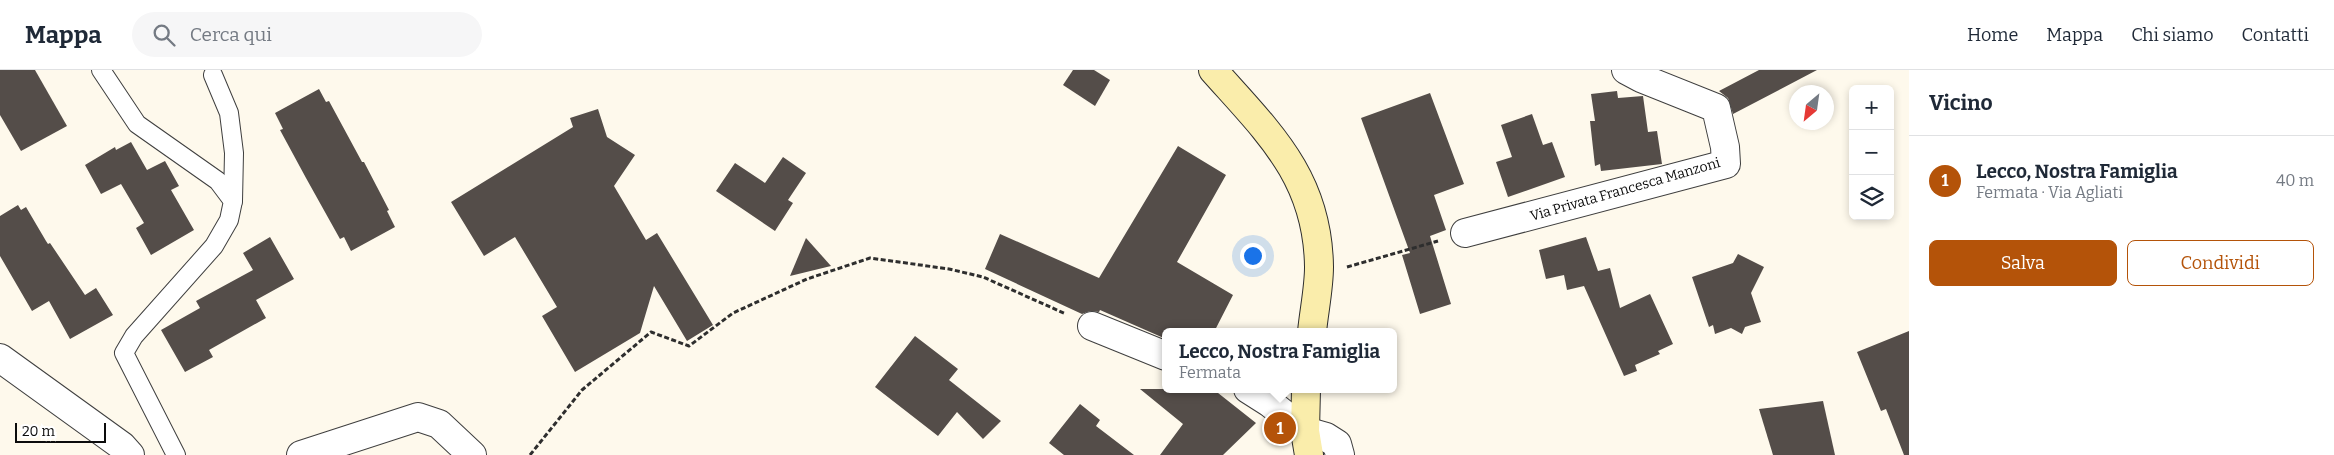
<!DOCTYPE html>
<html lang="it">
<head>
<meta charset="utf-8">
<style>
  :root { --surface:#fff; --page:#f6f6f7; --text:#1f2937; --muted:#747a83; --line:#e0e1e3; --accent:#b45309 }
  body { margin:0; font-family:Bitter,serif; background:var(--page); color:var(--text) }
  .controls { position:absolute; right:15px; top:15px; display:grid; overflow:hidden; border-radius:8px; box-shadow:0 2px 8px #0003 }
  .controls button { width:45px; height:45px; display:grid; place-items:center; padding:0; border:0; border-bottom:1px solid var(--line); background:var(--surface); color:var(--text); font:25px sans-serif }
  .compass { position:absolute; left:1789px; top:15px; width:45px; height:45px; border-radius:50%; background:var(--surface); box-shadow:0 2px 8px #0003; rotate:209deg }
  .scale { position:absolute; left:15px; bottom:12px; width:91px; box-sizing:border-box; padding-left:5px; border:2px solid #0c0c0c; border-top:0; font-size:14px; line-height:18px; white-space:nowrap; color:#0c0c0c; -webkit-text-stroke:4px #fff; paint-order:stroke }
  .you { position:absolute; left:1252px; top:185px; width:18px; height:18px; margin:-12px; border:4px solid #fff; border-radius:50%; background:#1a73e8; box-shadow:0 0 0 8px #1a73e833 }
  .badge { display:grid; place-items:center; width:32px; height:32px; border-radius:50%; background:var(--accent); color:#fff; font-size:16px; font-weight:700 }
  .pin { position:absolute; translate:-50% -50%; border:2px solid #fff; box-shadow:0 1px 5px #0006 }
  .popup { position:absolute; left:1162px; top:258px; width:235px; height:65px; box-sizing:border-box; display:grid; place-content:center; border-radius:8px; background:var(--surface); filter:drop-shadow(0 1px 4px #0005); font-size:16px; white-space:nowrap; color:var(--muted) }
  .popup b { font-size:19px; color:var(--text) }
  .popup::after { content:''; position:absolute; left:50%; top:100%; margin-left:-10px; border:10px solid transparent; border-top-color:var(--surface) }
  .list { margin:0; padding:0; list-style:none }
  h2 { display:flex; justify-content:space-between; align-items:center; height:65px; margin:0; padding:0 20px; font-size:21px }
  h2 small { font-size:16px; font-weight:400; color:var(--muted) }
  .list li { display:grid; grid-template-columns:32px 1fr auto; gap:15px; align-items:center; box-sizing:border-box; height:90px; padding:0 20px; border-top:1px solid var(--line) }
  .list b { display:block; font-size:19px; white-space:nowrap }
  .list p { margin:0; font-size:16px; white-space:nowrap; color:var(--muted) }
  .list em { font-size:16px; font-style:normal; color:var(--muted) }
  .actions { display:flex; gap:10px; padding:15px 20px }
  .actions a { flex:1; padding:11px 0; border:1px solid var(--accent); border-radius:8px; text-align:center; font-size:18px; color:var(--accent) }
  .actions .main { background:var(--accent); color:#fff }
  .icon { flex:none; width:28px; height:28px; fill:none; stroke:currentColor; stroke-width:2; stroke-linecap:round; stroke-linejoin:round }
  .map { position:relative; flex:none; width:1909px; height:385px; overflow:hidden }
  header { display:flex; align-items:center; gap:30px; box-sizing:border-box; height:70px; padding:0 25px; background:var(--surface); border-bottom:1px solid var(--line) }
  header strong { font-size:24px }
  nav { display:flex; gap:28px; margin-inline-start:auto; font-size:18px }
  .search { width:350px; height:45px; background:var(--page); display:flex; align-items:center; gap:12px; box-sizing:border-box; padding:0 18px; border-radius:28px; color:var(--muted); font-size:19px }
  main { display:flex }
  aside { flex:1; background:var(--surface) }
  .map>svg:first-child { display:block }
  .building { fill:#544d49 }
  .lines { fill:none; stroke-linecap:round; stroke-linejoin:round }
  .service-casing { stroke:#3f3f3f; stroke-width:20 }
  .minor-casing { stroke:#3f3f3f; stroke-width:30 }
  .secondary-casing { stroke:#2e2e2e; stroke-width:30 }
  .path { stroke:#2e2e2e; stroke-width:3; stroke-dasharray:5 2.5; stroke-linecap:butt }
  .service { stroke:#fff; stroke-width:18 }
  .minor { stroke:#fff; stroke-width:28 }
  .secondary { stroke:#faedab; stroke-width:28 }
  .labels { text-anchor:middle; stroke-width:5; stroke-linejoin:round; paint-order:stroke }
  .street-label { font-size:14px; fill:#0c0c0c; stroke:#fff }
</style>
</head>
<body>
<header>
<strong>Mappa</strong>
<div class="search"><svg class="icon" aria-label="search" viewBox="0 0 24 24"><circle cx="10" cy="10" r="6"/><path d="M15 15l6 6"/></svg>Cerca qui</div>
<nav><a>Home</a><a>Mappa</a><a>Chi siamo</a><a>Contatti</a></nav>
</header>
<main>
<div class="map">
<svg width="1909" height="385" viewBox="0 0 1909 385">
  <rect width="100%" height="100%" fill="#fef9ec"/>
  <g class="building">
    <polygon points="0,0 35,0 67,56 21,81 0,45"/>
    <polygon points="1073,0 1094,0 1110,10 1095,36 1063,15"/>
    <polygon points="1759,0 1817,0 1733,44 1728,28 1719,21"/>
    <polygon points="319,19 326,32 329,31 362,92 364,92 389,140 387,141 395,157 351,181 344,167 340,169 306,108 280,60 283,59 275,43"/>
    <polygon points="1617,21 1618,28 1643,26 1648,62 1657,61 1662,94 1601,101 1600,94 1595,96 1590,51 1595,51 1591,24"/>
    <polygon points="1430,23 1464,114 1434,125 1446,160 1430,166 1451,234 1420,244 1402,185 1410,183 1361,48"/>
    <polygon points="598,39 607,67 635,85 614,116 646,170 657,163 713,255 687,271 654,216 640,263 575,302 542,246 557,237 515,167 484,186 451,132 573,57 570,48"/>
    <polygon points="1532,44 1543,75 1552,72 1565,107 1508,127 1496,92 1512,87 1501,55"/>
    <polygon points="131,72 147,100 165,91 179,116 171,120 194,160 151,185 136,158 144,153 121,114 101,124 85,95 115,77 116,80"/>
    <polygon points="1178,76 1226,105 1177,192 1233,225 1214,262 1166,262 1166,269 1100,240 1099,242 1090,241 1082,244 985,199 1000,164 1099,208"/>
    <polygon points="783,87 806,103 788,130 793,133 775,161 716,121 735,93 765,113"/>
    <polygon points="18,135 21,140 26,137 46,171 48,174 50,173 85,225 96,218 113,245 70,269 49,231 32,241 0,186 0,146"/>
    <polygon points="270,167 294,209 256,230 266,248 209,280 213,287 185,302 161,260 200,238 196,231 253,200 243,183"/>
    <polygon points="1586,167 1598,201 1610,198 1620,238 1650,224 1673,274 1658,281 1660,284 1635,295 1637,301 1624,306 1584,216 1567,220 1564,205 1546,209 1539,180"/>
    <polygon points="806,168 831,196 790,206"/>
    <polygon points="1738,184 1764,197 1751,223 1761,252 1745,257 1742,264 1731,258 1715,264 1713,255 1709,257 1692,207 1733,193"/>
    <polygon points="1909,261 1909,385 1904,385 1886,339 1881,341 1857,282"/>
    <polygon points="915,266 958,299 949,310 1001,351 983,369 957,342 938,366 875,317"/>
    <polygon points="1140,319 1213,319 1256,353 1223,385 1160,385 1183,354"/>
    <polygon points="1823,331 1835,385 1773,385 1759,339"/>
    <polygon points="1080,334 1100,350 1096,356 1134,385 1064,385 1049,373"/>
  </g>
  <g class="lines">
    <g class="service-casing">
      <g id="service">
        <polyline points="101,0 137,54 218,111 233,131 229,150 214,176 134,266 124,283 176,385"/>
        <polyline points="213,5 229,43 234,83 233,131"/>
      </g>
    </g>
    <g class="minor-casing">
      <g id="minor">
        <polyline points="1465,163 1726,94 1725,77 1716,38 1641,8 1626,0"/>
        <polyline points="1092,256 1166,286"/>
        <polyline points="0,288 122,376 130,385"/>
        <polyline points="1248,319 1270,333 1305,361 1326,367 1337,374 1340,385"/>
        <polyline points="301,385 418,347 439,354 472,385"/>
      </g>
    </g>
    <g class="secondary-casing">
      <g id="secondary">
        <path d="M1213 0C1268 62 1318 107 1319 197 1319 218 1314 241 1312 262"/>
        <polyline points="1306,319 1305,361 1309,385"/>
      </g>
    </g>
    <g class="path">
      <polyline points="1347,197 1438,171"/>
      <polyline points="530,385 582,320 651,262 689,276 733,243 807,209 870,188 949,199 983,207 1066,244"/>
    </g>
    <use href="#service" class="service"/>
    <use href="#minor" class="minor"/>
    <use href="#secondary" class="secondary"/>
  </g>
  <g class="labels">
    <g class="street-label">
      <text transform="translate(1625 119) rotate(-16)" y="5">Via Privata Francesca Manzoni</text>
    </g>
  </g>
</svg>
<div class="controls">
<button>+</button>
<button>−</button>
<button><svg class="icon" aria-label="layers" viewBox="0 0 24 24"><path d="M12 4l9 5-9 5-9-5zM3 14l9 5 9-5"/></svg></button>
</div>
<svg class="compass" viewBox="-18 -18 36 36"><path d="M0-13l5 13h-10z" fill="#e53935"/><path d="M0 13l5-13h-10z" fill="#747a83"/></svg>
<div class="scale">20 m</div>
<div class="you"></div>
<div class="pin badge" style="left:1280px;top:358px">1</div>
<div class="popup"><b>Lecco, Nostra Famiglia</b>Fermata</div>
</div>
<aside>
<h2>Vicino<small></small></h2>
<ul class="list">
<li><span class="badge">1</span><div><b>Lecco, Nostra Famiglia</b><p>Fermata · Via Agliati</p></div><em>40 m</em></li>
</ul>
<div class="actions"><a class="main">Salva</a><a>Condividi</a></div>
</aside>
</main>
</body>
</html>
